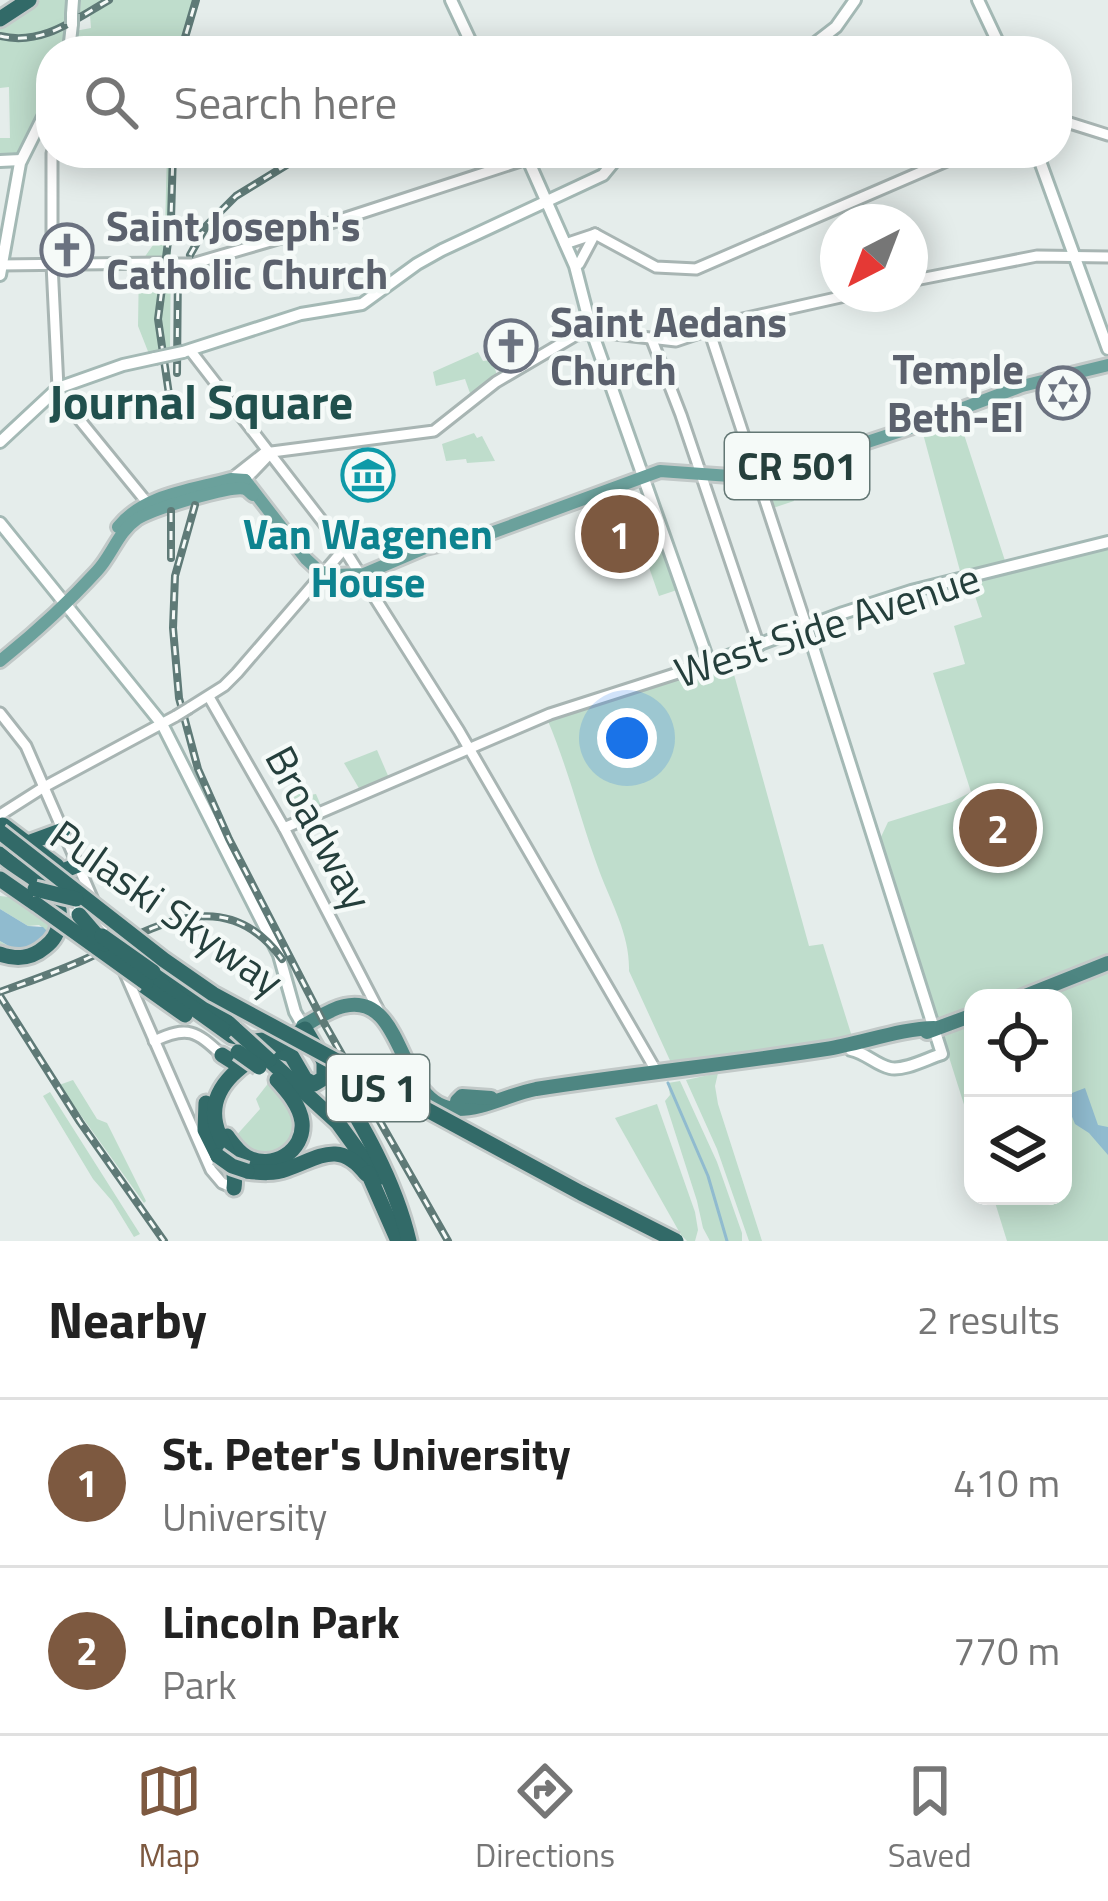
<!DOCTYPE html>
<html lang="en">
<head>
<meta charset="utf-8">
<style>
  :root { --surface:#fff; --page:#f6f6f6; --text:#222; --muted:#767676; --line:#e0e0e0; --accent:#7d5940 }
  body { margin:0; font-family:"Titillium Web",sans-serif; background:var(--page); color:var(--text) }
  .controls { position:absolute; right:36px; bottom:36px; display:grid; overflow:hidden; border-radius:24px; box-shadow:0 6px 30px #0003 }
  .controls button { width:108px; height:108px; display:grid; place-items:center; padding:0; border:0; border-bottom:3px solid var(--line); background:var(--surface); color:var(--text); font:60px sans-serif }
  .compass { position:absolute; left:820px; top:204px; width:108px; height:108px; border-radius:50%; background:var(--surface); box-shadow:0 6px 30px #0003; rotate:222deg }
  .you { position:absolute; left:627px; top:738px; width:42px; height:42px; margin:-30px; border:9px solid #fff; border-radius:50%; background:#1a73e8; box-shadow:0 0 0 18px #1a73e833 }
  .badge { display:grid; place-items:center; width:78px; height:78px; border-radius:50%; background:var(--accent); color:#fff; font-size:39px; font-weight:700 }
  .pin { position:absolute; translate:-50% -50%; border:6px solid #fff; box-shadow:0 3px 12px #0006 }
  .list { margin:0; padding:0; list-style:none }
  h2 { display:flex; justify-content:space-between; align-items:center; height:156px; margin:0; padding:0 48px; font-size:51px }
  h2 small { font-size:39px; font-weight:400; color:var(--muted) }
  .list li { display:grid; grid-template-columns:78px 1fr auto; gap:36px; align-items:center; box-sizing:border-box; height:168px; padding:0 48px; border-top:3px solid var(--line) }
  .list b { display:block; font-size:45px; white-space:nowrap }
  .list p { margin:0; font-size:39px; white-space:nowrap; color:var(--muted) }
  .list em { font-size:39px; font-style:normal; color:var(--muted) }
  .icon { flex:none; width:66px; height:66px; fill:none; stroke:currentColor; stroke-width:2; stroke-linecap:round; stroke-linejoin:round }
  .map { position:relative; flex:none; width:1108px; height:1241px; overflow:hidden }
  .search { position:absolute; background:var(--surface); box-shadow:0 6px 30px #0003; left:36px; right:36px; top:36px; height:132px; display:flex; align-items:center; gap:30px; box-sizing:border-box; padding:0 42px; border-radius:48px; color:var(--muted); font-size:45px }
  .sheet { height:492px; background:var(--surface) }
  nav { display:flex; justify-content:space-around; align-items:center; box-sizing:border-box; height:168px; border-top:3px solid var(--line); background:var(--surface); font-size:33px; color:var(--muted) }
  nav a { display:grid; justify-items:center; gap:6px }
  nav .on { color:var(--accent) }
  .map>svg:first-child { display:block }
  .green { fill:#bfddcc }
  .water { fill:#90bbcf }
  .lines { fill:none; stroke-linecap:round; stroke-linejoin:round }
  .stream { stroke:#90bbcf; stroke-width:3 }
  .tertiary-casing { stroke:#a8b5b3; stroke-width:15 }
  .secondary-casing { stroke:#a4b9b5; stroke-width:16 }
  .primary-casing { stroke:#c2c9c8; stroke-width:18 }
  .trunk-casing { stroke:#c2c9c8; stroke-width:20 }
  .motorway-casing { stroke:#c2c9c8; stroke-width:21 }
  .tertiary { stroke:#fff; stroke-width:9 }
  .secondary { stroke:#fff; stroke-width:10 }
  .primary { stroke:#6ba19c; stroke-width:12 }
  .trunk { stroke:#4e8682; stroke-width:14 }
  .motorway { stroke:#326a68; stroke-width:15 }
  .rail-casing { stroke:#5f7a77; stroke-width:8 }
  .rail { stroke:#f5faf8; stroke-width:3; stroke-dasharray:9; stroke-linecap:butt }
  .tertiary-bridge-casing { stroke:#a8b5b3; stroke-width:15; stroke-linecap:butt }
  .secondary-bridge-casing { stroke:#a4b9b5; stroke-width:16; stroke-linecap:butt }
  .motorway-bridge-casing { stroke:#c2c9c8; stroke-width:21; stroke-linecap:butt }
  .tertiary-bridge { stroke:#fff; stroke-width:9 }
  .secondary-bridge { stroke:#fff; stroke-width:10 }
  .motorway-bridge { stroke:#326a68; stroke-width:15 }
  .labels { text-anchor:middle; stroke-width:9; stroke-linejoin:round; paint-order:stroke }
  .shield { fill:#f5faf8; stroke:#637774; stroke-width:3 }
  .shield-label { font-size:39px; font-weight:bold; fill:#253f3c }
  .worship-label { font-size:42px; font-weight:bold; fill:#5b616d; stroke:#f5faf8; text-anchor:start }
  .culture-label { font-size:42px; font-weight:bold; fill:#0d838f; stroke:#f5faf8 }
  .street-label { font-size:42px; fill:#253f3c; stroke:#f5faf8 }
  .quarter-label { font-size:48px; font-weight:bold; fill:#21504d; stroke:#f5faf8 }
</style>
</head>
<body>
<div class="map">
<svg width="1108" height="1241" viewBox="0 0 1108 1241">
  <rect width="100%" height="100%" fill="#e5edeb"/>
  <g class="green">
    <polygon points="40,0 67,0 64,51 51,51 51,89 17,153 0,157 0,138 10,138 9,87 0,88 0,26"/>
    <polygon points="81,0 196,0 184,51 74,51 75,31 91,28 90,15 79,20"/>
    <polygon points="167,153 172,153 170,349 149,354 138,326 139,265 165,228"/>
    <polygon points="478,352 483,361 492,360 497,375 471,396 465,379 436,386 433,372"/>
    <polygon points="958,416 1008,570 1108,547 1108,1241 1007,1241 993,1196 1063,1196 1063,998 973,998 973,1133 880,839 888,822 952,802 971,792 933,673 965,664 954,626 982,617 970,581 963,582 922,430"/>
    <polygon points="474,433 477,438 482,436 495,461 467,463 466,459 446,461 442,444"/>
    <polygon points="786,478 794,501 773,508 765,484"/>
    <polygon points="663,549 677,590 659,596 645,556"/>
    <path d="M730 660 809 946 823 944 853 1040 673 1067 629 971C630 935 612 905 600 873 581 822 569 771 548 721Z"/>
    <polygon points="377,750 389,778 360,790 344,763"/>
    <polygon points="304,782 310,795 316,794 322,808 301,817 285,789"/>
    <path d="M0 896 9 897 55 930 38 950 0 951V941C16 953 38 950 47 931L39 925 28 926 0 909Z"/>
    <polygon points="718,1073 715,1086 718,1104 762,1241 749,1241 717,1149 686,1080"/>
    <polygon points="73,1080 97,1119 107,1123 146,1201 144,1203 59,1085"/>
    <polygon points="270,1081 283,1092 298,1121 290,1146 260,1158 234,1138 260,1109 256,1099"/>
    <polygon points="680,1081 717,1162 742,1233 742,1241 710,1241 703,1228 697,1201 665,1101 670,1095 668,1083"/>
    <polygon points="50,1092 140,1234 134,1237 112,1201 93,1179 43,1096"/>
    <polygon points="657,1104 695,1212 698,1230 695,1241 687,1241 681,1235 615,1118"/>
  </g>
  <g class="water">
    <polygon points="0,909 28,926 43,927 47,931 45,937 23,949 14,949 0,941"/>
    <polygon points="1085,1088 1098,1125 1108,1127 1108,1155 1089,1133 1075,1124 1068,1107 1072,1093"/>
  </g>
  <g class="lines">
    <polyline class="stream" points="668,1083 708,1176 727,1241"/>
    <g class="tertiary-casing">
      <g id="tertiary">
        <polyline points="1057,119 1108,135"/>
        <polyline points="52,153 52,264 58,388 61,397 149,505"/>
        <polyline points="595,234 656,267 696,269 965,153"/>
        <polyline points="565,244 595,234"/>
        <polyline points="192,264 312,229 545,153"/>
        <polyline points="0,265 162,263"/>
        <polyline points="575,266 579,264 595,234"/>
        <polyline points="910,281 1037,256 1108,257"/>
        <polyline points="709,330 807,628"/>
        <polyline points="652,340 681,415 759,646"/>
        <polyline points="190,350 346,552 459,731 658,1074"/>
        <polyline points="231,479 264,453 434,431 496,382 576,335 598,332 676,341 738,320 854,294"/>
        <polyline points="245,480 271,453"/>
        <polyline points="209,697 284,828 382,1017"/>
        <polyline points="189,708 224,686 237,673 344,549"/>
        <polyline points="0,713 26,746 110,939"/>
        <polyline points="0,815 44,787 176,716"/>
        <polyline points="284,828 550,714 709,663"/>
        <polyline points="124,971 211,1170 222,1183 234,1188"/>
        <path d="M154 1041C188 1025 196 1031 222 1055"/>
      </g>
    </g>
    <g class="secondary-casing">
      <g id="secondary">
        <polyline points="451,0 475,51"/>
        <polyline points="978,0 1002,51"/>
        <polyline points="72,14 73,0"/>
        <polyline points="69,51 72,24"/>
        <polyline points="805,51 836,27 855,0"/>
        <polyline points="525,153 575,266 592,332 709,663 843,613 911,591 1108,542"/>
        <polyline points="1037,153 1108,349"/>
        <polyline points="0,161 21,160"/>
        <polyline points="0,275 20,163 51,101"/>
        <polyline points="183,352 301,314 362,304 417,264 442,250 603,175 621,153"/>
        <polyline points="0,442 58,388 123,365 155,358"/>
        <polyline points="0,523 162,724 279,955 295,1012 305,1029"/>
        <path d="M807 628 942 1054C928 1058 905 1071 890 1068 876 1065 866 1053 851 1050"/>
      </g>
    </g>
    <g class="primary-casing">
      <g id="primary">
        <polyline points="245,480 306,559 319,571 335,575 364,574 425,548 491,533 660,471 758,478 910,428 1022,386 1108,365"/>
        <path d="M118 527C144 494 192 490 231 479L245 480"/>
        <path d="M0 661C36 632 66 605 97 571 112 555 118 532 137 519 151 510 232 484 245 489 248 490 250 493 253 495"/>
      </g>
    </g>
    <g class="trunk-casing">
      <g id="trunk">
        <polyline points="1020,998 1108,963"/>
        <path d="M303 1026C316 1019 330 1009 344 1006 407 991 397 1107 456 1109 482 1110 510 1094 536 1089 632 1074 730 1064 826 1049 859 1044 903 1028 934 1028"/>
        <polyline points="927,1032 973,1015"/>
        <polyline points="457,1109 457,1101 462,1096 491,1098"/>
      </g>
    </g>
    <g class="motorway-casing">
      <g id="motorway">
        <polyline points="0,19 29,0"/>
        <polyline points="3,825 57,866"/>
        <polyline points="25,844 63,830"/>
        <path d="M0 854C21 875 65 886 59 923 58 933 53 941 45 947 31 959 17 960 0 954"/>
        <polyline points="47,877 78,865"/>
        <polyline points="0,879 36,904"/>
        <polyline points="144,958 196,994 234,1028"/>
        <polyline points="150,977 232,1036 254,1041 280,1038"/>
        <polyline points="144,986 185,1015"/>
        <polyline points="268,1053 277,1051 291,1055 305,1079 314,1084 324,1078 324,1063"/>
        <polyline points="222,1055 233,1062 245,1059"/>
        <polyline points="269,1060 338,1123 378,1178"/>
        <polyline points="206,1103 205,1130 218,1156"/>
        <path d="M227 1136C233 1144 238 1152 247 1157 272 1171 305 1151 302 1122 300 1106 288 1092 277 1080"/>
        <path d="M247 1171C261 1173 274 1174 287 1169 319 1158 339 1139 366 1174"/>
        <polyline points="368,1173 398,1241"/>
        <path d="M234 1188C237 1168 227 1152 219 1134 196 1079 266 1051 305 1029 344 1097 391 1164 409 1241"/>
      </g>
    </g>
    <use href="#tertiary" class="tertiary"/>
    <use href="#secondary" class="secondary"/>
    <use href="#primary" class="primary"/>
    <use href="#trunk" class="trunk"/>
    <use href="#motorway" class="motorway"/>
    <g class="rail-casing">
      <g id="rail">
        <path d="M0 36C42 46 74 20 109 0"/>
        <polyline points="181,51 196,0"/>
        <polyline points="190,255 207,225 236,196 306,153"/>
        <polyline points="177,373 178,265"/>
        <polyline points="171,408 158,319 171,219 173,153"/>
        <polyline points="195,505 175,576 173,628 179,698 198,769 229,839 324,1023 448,1241"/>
        <polyline points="171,558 171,511"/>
        <path d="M0 992C30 981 60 971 88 958 155 926 226 882 282 959"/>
        <polyline points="0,996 80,1122 164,1241"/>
      </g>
    </g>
    <use href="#rail" class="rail"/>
    <g class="tertiary-bridge-casing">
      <g id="tertiary-bridge">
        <polyline points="173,264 192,264"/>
        <polyline points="176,716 189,708"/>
      </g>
    </g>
    <g class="secondary-bridge-casing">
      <g id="secondary-bridge">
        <polyline points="72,24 72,14"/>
        <polyline points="155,358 183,352"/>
      </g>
    </g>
    <g class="motorway-bridge-casing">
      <g id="motorway-bridge">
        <polyline points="0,832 164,960 213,994 581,1193 676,1241"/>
        <polyline points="35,889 76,899"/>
        <polyline points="36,904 146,983"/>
        <polyline points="79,915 104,944"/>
        <polyline points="102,936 153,972"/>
        <polyline points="236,1030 269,1060"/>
        <polyline points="238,1052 259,1067"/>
        <polyline points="218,1156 232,1166 247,1171"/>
      </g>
    </g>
    <use href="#tertiary-bridge" class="tertiary-bridge"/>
    <use href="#secondary-bridge" class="secondary-bridge"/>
    <use href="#motorway-bridge" class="motorway-bridge"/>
  </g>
  <defs>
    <g id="church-ring" transform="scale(2.7)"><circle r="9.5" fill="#f5faf8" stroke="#6b7280" stroke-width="1.5"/><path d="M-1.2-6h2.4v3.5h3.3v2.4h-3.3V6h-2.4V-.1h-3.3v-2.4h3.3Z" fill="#6b7280"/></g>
    <g id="synagogue-ring" transform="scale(2.7)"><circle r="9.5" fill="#f5faf8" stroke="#6b7280" stroke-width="1.5"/><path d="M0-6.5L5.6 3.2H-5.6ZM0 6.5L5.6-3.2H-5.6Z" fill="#6b7280"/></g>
    <g id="museum-ring" transform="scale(2.7)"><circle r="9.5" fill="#f5faf8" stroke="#0f9aa8" stroke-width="1.5"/><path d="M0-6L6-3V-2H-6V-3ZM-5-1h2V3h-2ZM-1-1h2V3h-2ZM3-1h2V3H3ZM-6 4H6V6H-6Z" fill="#0f9aa8"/></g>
  </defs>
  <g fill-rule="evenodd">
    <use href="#church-ring" x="67" y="250"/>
    <use href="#church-ring" x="511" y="346"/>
    <use href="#synagogue-ring" x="1063" y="393"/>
    <use href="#museum-ring" x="368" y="475"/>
  </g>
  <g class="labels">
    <g class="shield">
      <rect x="725" y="433" width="144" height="66" rx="9"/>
      <rect x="327" y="1055" width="102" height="66" rx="9"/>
    </g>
    <g class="shield-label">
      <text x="797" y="480">CR 501</text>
      <text x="378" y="1102">US 1</text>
    </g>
    <g class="worship-label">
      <text x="106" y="241">Saint Joseph's<tspan x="106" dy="48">Catholic Church</tspan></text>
      <text x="550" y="337">Saint Aedans<tspan x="550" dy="48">Church</tspan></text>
      <text x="1024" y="384" text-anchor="end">Temple<tspan x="1024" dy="48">Beth-El</tspan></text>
    </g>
    <g class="culture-label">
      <text x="368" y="549">Van Wagenen<tspan x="368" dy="48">House</tspan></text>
    </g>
    <g class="street-label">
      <text transform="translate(827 625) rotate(-18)" y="15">West Side Avenue</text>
      <text transform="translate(319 828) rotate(62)" y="15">Broadway</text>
      <text transform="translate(167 908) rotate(35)" y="15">Pulaski Skyway</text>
    </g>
    <g class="quarter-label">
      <text x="201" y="419">Journal Square</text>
    </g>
  </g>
</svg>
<div class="controls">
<button><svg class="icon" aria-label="locate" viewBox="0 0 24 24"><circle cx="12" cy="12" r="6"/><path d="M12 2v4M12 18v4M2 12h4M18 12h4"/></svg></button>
<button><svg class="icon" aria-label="layers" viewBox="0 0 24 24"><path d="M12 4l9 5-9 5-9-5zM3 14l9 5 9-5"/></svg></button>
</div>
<svg class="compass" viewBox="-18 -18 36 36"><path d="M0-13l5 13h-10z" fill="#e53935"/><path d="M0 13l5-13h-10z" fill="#767676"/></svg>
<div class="you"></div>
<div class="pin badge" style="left:620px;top:534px">1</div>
<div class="pin badge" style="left:998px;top:828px">2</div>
<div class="search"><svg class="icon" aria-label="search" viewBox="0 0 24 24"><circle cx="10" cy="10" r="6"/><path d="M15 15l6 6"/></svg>Search here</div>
</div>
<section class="sheet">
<h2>Nearby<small>2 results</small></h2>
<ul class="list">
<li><span class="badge">1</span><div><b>St. Peter's University</b><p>University</p></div><em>410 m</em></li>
<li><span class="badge">2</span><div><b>Lincoln Park</b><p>Park</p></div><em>770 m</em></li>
</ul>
</section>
<nav>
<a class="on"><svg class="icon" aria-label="map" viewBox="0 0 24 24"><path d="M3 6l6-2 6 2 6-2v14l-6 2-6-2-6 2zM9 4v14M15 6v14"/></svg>Map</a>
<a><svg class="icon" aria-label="directions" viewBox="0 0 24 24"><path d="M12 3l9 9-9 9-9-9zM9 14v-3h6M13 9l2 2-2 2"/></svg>Directions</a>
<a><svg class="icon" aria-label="saved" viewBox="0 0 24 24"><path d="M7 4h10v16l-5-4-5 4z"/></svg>Saved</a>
</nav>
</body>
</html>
